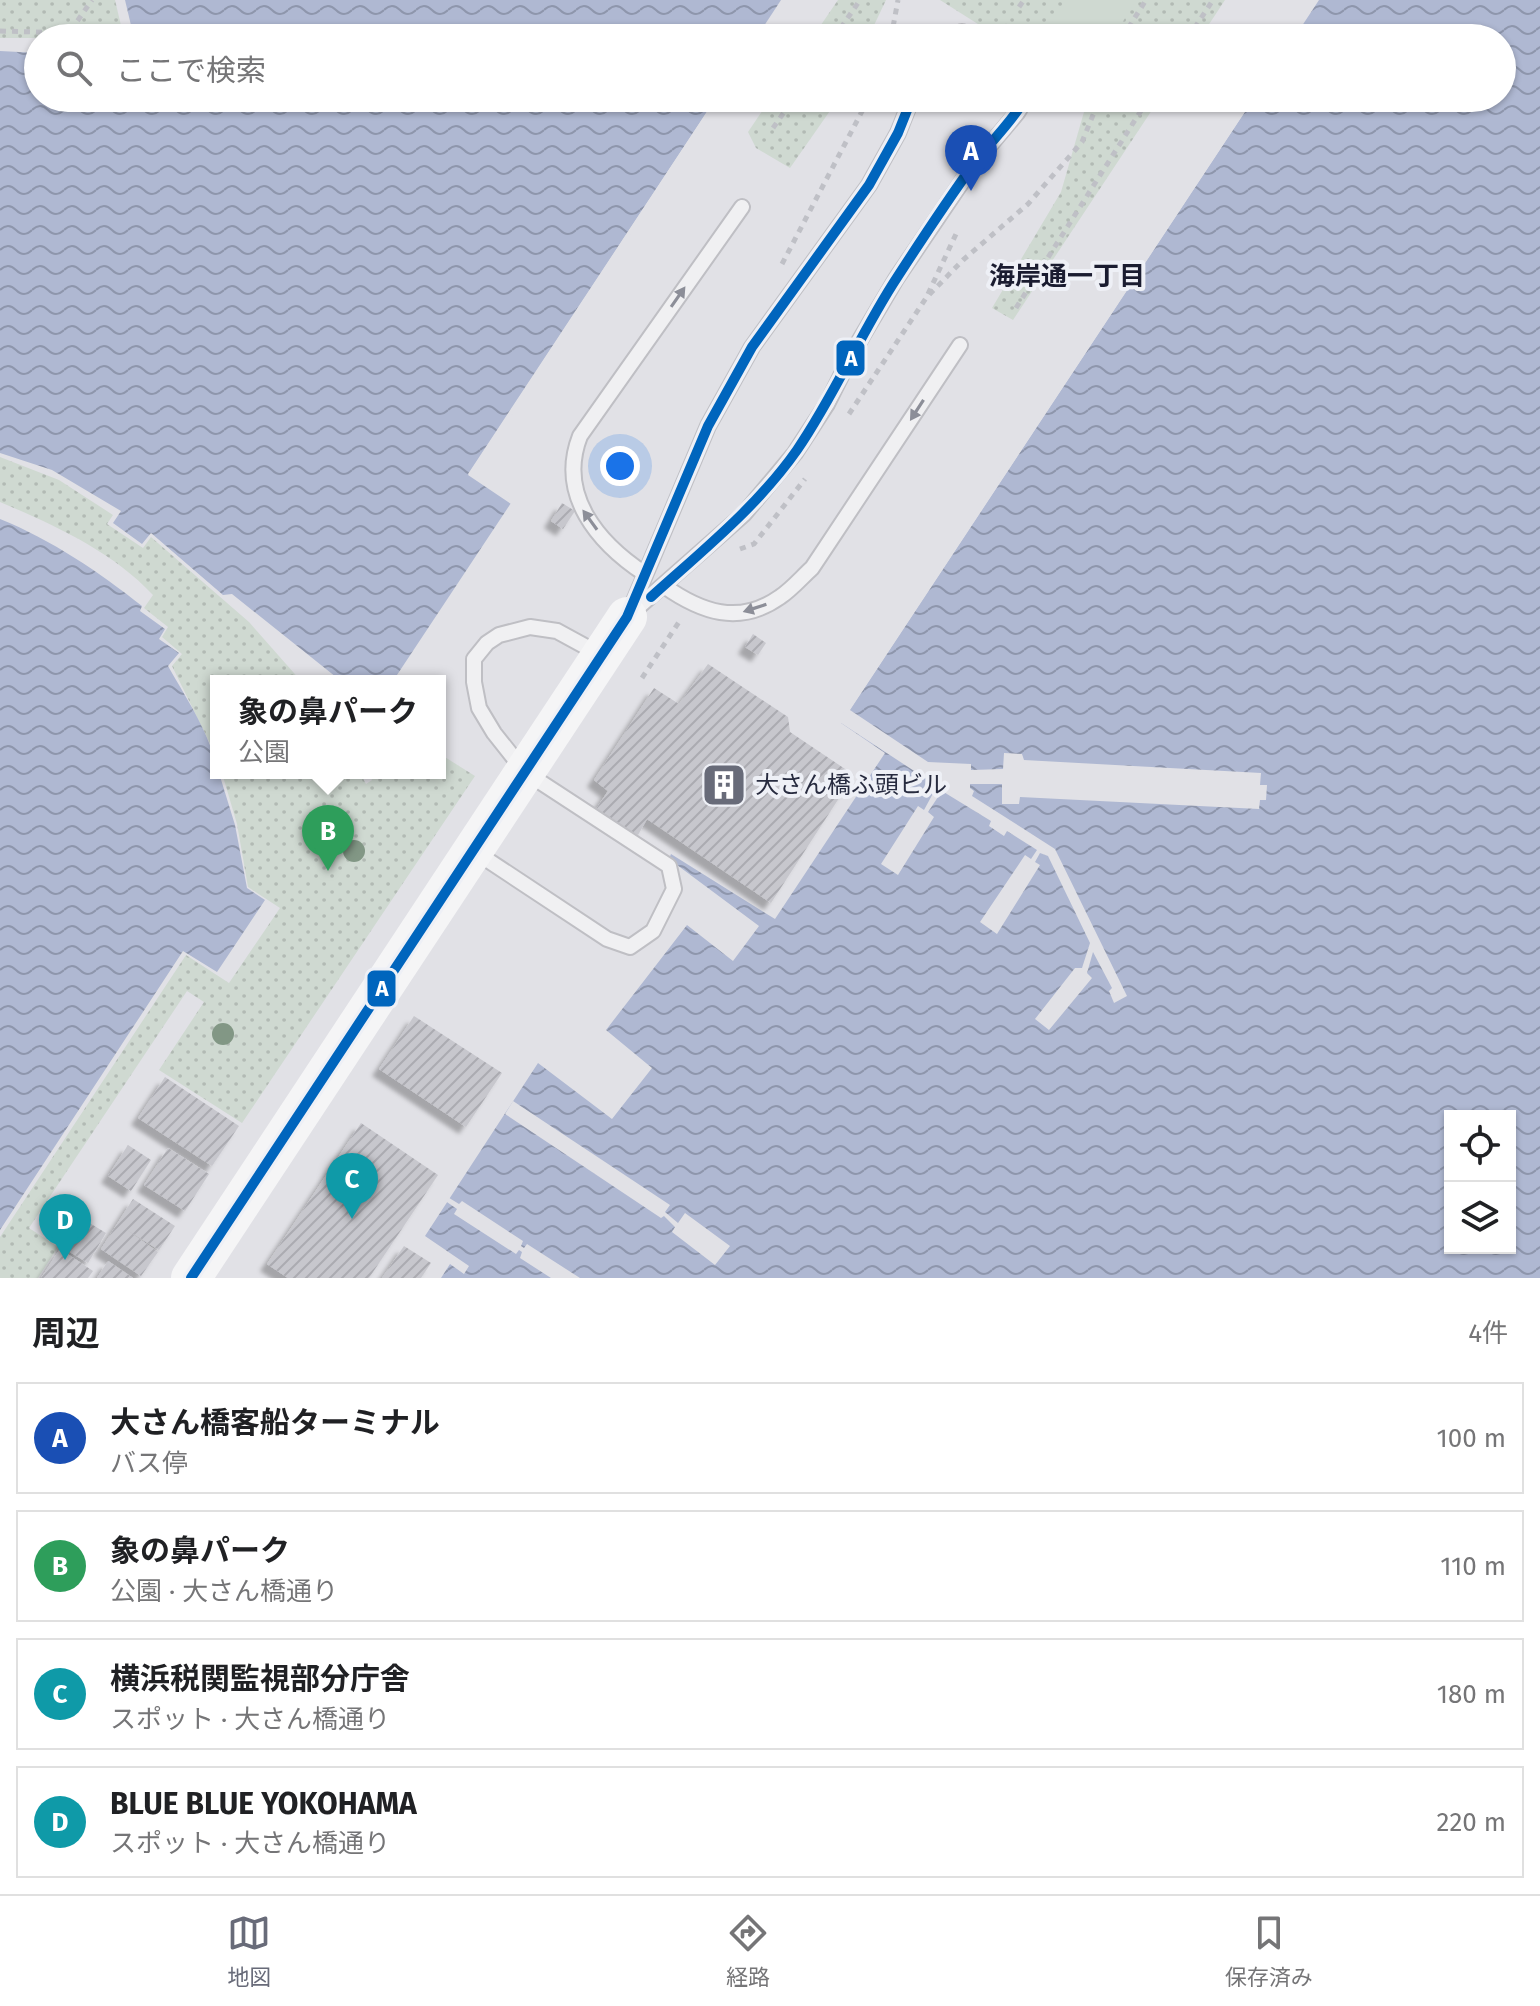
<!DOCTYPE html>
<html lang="ja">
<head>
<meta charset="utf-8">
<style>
  :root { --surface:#fff; --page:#f2f2f2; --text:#202124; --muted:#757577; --line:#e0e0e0; --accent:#686b79 }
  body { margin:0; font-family:"Fira Sans","Noto Sans JP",sans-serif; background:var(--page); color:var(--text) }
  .controls { position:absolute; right:24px; bottom:24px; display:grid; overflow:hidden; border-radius:0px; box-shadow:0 2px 6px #0004 }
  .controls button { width:72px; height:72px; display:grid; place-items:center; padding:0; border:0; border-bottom:2px solid var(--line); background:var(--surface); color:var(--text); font:40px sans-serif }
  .you { position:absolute; left:620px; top:466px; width:28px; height:28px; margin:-20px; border:6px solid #fff; border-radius:50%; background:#1a73e8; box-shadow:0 0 0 12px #1a73e833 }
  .badge { display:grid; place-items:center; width:52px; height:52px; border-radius:50%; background:var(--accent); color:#fff; font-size:26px; font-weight:700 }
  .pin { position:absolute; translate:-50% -66px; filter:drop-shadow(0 2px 4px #0008) }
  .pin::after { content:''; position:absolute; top:42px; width:28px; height:24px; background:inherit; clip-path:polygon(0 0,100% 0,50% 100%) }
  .popup { position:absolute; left:210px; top:675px; width:236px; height:104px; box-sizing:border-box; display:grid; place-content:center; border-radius:0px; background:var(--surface); filter:drop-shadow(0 2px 6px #0005); font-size:26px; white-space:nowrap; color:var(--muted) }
  .popup b { font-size:30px; color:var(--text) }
  .popup::after { content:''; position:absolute; left:50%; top:100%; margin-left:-16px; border:16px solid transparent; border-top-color:var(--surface) }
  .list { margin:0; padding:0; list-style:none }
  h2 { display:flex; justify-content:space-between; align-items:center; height:104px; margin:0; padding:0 32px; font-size:34px }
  h2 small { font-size:26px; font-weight:400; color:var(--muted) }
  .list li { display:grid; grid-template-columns:52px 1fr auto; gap:24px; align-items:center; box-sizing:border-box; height:112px; margin:0 16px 16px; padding:0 16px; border:2px solid var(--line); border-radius:0px }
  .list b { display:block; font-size:30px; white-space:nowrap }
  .list p { margin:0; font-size:26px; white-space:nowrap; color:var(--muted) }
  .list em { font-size:26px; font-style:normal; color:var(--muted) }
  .icon { flex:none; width:44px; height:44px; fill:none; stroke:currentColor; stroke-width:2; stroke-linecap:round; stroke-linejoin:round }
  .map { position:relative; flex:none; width:1540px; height:1278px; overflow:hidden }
  .search { position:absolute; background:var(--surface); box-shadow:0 2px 6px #0004; left:24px; right:24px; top:24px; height:88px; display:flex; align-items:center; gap:20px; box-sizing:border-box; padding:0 28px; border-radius:44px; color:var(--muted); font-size:30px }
  .sheet { height:616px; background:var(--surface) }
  nav { display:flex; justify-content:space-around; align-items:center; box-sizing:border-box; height:112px; border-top:2px solid var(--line); background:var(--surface); font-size:22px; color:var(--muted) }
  nav a { display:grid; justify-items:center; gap:4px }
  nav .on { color:var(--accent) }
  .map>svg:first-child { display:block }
  .grass { fill:url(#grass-dots) }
  .garden { fill:#cfd9d1 }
  .water { fill:url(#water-waves); fill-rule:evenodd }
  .pier { fill:#e1e1e6 }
  .building { fill:url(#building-hatch); filter:url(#shadow) }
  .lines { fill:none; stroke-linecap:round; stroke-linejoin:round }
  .lane-casing { stroke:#bfbfc4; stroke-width:18 }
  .path { stroke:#bfc0c6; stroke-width:5; stroke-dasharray:6 6; stroke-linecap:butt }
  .lane { stroke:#f0f0f2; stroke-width:14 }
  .secondary { stroke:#f5f5f6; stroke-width:40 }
  .bus-1-casing { stroke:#eef0f6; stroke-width:16 }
  .bus-1 { stroke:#0065bd; stroke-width:10 }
  .tree { fill:#829785 }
  .oneway { fill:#8c8e98 }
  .labels { text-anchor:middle; stroke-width:8; stroke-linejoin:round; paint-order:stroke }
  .poi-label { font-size:24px; fill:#272b3f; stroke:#eef0f6; text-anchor:start }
  .neighbourhood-label { font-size:26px; font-weight:bold; fill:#1a1c30; stroke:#eef0f6 }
  .line-badge { stroke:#eef0f6; stroke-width:3 }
  .badge-label { font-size:22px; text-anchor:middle; font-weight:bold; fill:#fff }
</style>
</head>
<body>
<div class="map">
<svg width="1540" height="1278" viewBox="0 0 1540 1278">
  <defs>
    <pattern id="grass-dots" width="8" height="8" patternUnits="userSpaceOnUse" patternTransform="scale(2)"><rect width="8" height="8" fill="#cfd9d1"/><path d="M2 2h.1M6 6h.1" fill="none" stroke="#b2bab4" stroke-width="1.8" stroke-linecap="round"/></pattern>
    <pattern id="water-waves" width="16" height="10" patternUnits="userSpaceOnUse" patternTransform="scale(2)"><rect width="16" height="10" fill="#afb8d2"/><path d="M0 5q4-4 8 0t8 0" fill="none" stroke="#8e96ac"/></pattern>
    <pattern id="building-hatch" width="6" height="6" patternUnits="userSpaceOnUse" patternTransform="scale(2)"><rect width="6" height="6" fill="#c7c7cd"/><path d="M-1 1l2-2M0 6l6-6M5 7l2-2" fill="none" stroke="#ababb1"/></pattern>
    <filter id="shadow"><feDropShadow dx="-7" dy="7" stdDeviation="2" flood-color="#0004"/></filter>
  </defs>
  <rect width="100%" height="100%" fill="#e1e1e6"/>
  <g class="grass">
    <polygon points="0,0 115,0 123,34 104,38 0,38"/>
    <polygon points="838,0 886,0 868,38 812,38"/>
    <polygon points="940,0 1225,0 1200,38 1000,38"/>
    <polygon points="771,98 839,98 790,168 756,148 748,132"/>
    <polygon points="1088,98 1160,98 1013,320 992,308 1061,192"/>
    <path d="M0 457 59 480 113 515 107 524 143 548 151 537 249 622 301 681H216V756L172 666 182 654 162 637 168 627 144 608 153 595C112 551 54 525 0 502Z"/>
    <polygon points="440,754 475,776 242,1123 159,1070 204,1002 187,991 29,1228 58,1247 38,1278 0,1278 0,1237 186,955 229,983 280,908 248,887 237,824 222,773 360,773 366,784 372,780 368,773 440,773"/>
  </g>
  <polygon class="garden" points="1066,0 1136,0 1113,38 1042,38"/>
  <g class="water">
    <polygon points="125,0 781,0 756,38 134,38"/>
    <path d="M1319 0H1540V1278H441L450 1264 464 1274 469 1266 425 1236 538 1063 612 1119 652 1068 606 1030 687 925 733 961 759 926 669 859 671 854 775 919 885 753 841 723 1254 98H1502V38H1294ZM1450 1116H1510V1248H1450Z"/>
    <polygon points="0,51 38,53 38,98 716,98 468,474 511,503 393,681 341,681 232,594 223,595 151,533 142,544 113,523 121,511 52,470 0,453"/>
    <path d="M0 519C52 540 99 572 142 606L140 611 165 629 159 639 179 653 168 666C183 693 216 742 216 773H219L235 825 247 888 265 900 217 972 183 951 0 1230Z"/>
  </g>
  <g class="pier">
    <polygon points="716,98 720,98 473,474 514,500 514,506 468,475"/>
    <polygon points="1249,98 1254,98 850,710 928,762 971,764 971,770 1003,769 1004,753 1022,754 1024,760 1261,773 1260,785 1267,785 1266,800 1260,800 1259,809 1020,797 1019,804 1002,804 1002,784 970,784 970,788 974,791 972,796 1055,849 1127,996 1114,1003 1109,991 1112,988 1093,952 1087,973 1092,978 1049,1030 1035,1019 1075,968 1082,968 1090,943 1048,856 1040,853 1035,862 1040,865 997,934 980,922 1025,855 1031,859 1037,850 1007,831 1004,836 989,826 991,821 942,791 928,812 934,817 898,875 881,864 918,806 924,810 937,786 838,721"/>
    <polygon points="513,1101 670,1205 665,1212 678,1223 685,1213 730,1246 715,1265 672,1232 675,1227 664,1216 661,1218 505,1114"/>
    <polygon points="446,1196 459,1204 462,1201 523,1241 521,1246 524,1248 527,1244 580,1278 551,1278 520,1258 522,1252 519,1250 516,1254 454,1214 457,1209 444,1200"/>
  </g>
  <g class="building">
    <polygon points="562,503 575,511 563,529 551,521"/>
    <polygon points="753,634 766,643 758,655 745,647"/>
    <polygon points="708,664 788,717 790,732 854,775 771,903 647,819 638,835 596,809 608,791 594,780 654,688 679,704"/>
    <polygon points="414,1016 502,1073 466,1127 379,1069"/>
    <polygon points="165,1077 239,1126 212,1166 138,1118"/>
    <polygon points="361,1123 438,1175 369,1278 288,1278 267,1264"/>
    <polygon points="128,1145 151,1160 131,1191 108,1176"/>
    <polygon points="168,1148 209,1174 185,1211 144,1185"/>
    <polygon points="133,1199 175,1226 159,1250 124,1228 158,1252 141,1276 101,1249"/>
    <polygon points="78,1216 106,1233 88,1263 60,1246"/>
    <polygon points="404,1246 431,1263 421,1278 382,1278"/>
    <polygon points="60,1249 93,1271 88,1278 41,1278"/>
    <polygon points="108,1261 133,1278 97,1278"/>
  </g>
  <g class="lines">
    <g class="lane-casing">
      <g id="lane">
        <polyline points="946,38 962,32 979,38"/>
        <path d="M645 574C598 543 557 495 580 436L742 207"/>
        <path d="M664 586C701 612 739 626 780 597 792 589 802 577 812 568L960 345"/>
        <polyline points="629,613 708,426 752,347 869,185 898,133 912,98"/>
        <polyline points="627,617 744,514 795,453 827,404 854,350 896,279 974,164 1017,113 1026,98"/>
        <polyline points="474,851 607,939 630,947 653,931 674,889 669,866 525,772 494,733 479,708 474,682 474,659 487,643 499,635 530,627 557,631 601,655"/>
      </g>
    </g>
    <g class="path">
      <polyline points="1019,7 1024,0"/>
      <polyline points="1128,27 1145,38"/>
      <polyline points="0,31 69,33 92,0"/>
      <polyline points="1000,37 1008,25"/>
      <polyline points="834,38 860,0"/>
      <polyline points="891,38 898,0"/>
      <polyline points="1122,38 1146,0"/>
      <polyline points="1188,38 1213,0"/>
      <polyline points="773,128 794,98"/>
      <polyline points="782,264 869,98"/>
      <polyline points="928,294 956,234"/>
      <polyline points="1016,308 1149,98"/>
      <polyline points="849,414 926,298 963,260 1028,204 1082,142 1100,98"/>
      <polyline points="740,549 754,544 805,479"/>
      <polyline points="642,678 681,619"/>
    </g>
    <use href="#lane" class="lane"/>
    <polyline class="secondary" points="191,1278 627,617"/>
    <g class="bus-1-casing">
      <g id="bus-1">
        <path d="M651 597C702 551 757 507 797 450 835 395 861 332 898 276 922 239 947 201 973 165 990 142 1011 123 1026 98"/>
        <polyline points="191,1278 627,617 708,426 752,347 869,185 898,133 912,98"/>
      </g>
    </g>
    <use href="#bus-1" class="bus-1"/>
  </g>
  <g class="tree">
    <circle cx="354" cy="851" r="11"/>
    <circle cx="223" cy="1034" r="11"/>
  </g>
  <defs><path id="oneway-solid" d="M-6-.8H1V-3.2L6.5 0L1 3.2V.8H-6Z" transform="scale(2)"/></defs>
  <g class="oneway">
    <use href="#oneway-solid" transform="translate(678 297) rotate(-55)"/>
    <use href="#oneway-solid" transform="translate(917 410) rotate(123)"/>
    <use href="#oneway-solid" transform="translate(590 520) rotate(-126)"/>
    <use href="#oneway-solid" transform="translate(755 608) rotate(162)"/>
  </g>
  <defs>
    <g id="building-square" transform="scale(2.3)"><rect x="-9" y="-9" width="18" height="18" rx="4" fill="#686b79" stroke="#eef0f6"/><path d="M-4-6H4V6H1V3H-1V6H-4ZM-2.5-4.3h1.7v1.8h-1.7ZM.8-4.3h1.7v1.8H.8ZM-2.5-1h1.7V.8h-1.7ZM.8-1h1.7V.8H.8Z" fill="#fff"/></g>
  </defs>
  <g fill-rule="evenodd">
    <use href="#building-square" x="724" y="785"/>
  </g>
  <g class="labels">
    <g class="poi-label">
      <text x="755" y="793">大さん橋ふ頭ビル</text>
    </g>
    <g class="neighbourhood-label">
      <text x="1067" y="285">海岸通一丁目</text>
    </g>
  </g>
  <g class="line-badge">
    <rect x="835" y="339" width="31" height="38" rx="8" fill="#0065bd"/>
    <rect x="366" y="969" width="31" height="39" rx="8" fill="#0065bd"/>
  </g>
  <g class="badge-label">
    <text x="851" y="366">A</text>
    <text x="382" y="996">A</text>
  </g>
</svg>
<div class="controls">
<button><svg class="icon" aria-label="locate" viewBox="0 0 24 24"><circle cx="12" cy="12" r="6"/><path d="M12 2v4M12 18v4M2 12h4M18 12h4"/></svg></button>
<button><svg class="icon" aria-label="layers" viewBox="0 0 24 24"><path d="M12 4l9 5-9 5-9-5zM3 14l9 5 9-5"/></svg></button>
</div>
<div class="you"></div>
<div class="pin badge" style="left:971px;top:191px;background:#1a4fb4">A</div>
<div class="pin badge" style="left:328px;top:871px;background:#2e9e5b">B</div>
<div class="popup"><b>象の鼻パーク</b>公園</div>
<div class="pin badge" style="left:352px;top:1219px;background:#0f9aa8">C</div>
<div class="pin badge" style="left:65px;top:1260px;background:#0f9aa8">D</div>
<div class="search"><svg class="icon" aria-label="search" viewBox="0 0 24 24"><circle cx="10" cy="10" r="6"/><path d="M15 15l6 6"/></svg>ここで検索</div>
</div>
<section class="sheet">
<h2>周辺<small>4件</small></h2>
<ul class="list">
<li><span class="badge" style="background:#1a4fb4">A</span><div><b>大さん橋客船ターミナル</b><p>バス停</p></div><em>100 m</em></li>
<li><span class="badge" style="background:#2e9e5b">B</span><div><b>象の鼻パーク</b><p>公園 · 大さん橋通り</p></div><em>110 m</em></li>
<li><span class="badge" style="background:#0f9aa8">C</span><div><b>横浜税関監視部分庁舎</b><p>スポット · 大さん橋通り</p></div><em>180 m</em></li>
<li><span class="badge" style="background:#0f9aa8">D</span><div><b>BLUE BLUE YOKOHAMA</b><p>スポット · 大さん橋通り</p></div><em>220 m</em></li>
</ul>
</section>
<nav>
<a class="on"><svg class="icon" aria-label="map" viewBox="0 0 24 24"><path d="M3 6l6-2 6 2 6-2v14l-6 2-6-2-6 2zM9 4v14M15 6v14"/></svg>地図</a>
<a><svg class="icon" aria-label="directions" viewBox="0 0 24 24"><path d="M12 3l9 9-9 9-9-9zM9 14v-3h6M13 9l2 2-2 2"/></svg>経路</a>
<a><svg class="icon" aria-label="saved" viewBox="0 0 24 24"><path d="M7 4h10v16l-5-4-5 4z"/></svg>保存済み</a>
</nav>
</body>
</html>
